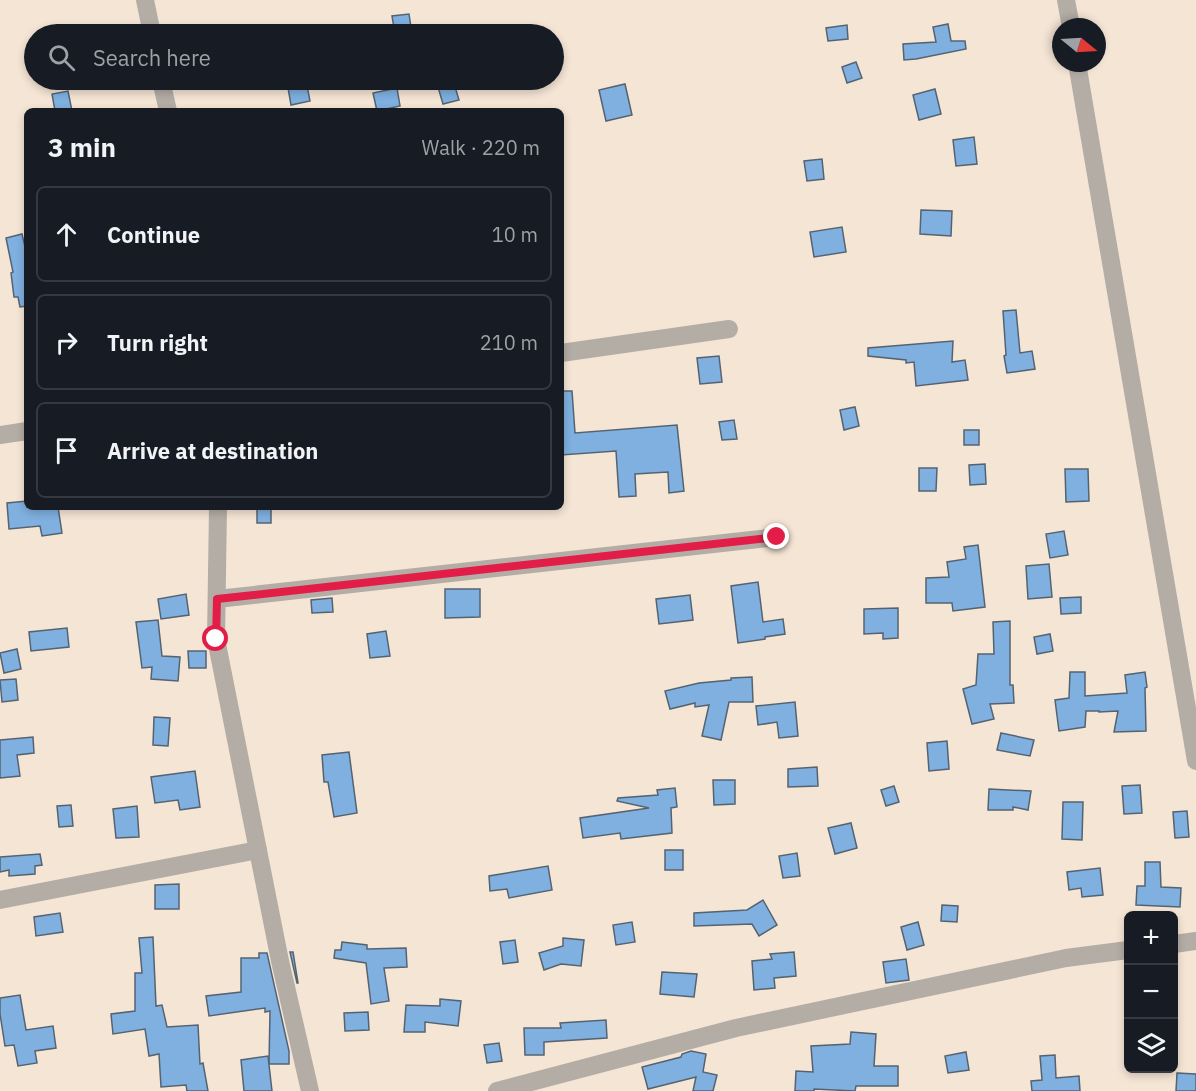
<!DOCTYPE html>
<html lang="en">
<head>
<meta charset="utf-8">
<style>
  :root { --surface:#171b24; --page:#242831; --text:#f1f3f6; --muted:#9ea1a6; --line:#363941 }
  body { margin:0; font-family:"IBM Plex Sans",sans-serif; background:var(--page); color:var(--text) }
  .controls { position:absolute; right:18px; bottom:18px; display:grid; overflow:hidden; border-radius:9px; box-shadow:0 3px 9px #0003 }
  .controls button { width:54px; height:54px; display:grid; place-items:center; padding:0; border:0; border-bottom:2px solid var(--line); background:var(--surface); color:var(--text); font:30px sans-serif }
  .compass { position:absolute; left:1052px; top:18px; width:54px; height:54px; border-radius:50%; background:var(--surface); box-shadow:0 3px 9px #0003; rotate:108deg }
  .stop { position:absolute; width:18px; height:18px; margin:-14px; border:4px solid #e11d48; border-radius:50%; background:#fff }
  .stop.end { background:#e11d48; border-color:#fff; box-shadow:0 2px 6px #0008 }
  .list { margin:0; padding:0; list-style:none }
  h2 { display:flex; justify-content:space-between; align-items:center; height:78px; margin:0; padding:0 24px; font-size:26px }
  h2 small { font-size:20px; font-weight:400; color:var(--muted) }
  .list li { display:grid; grid-template-columns:39px 1fr auto; gap:18px; align-items:center; box-sizing:border-box; height:96px; margin:0 12px 12px; padding:0 12px; border:2px solid var(--line); border-radius:9px }
  .list b { display:block; font-size:22px; white-space:nowrap }
  .list em { font-size:20px; font-style:normal; color:var(--muted) }
  .icon { flex:none; width:33px; height:33px; fill:none; stroke:currentColor; stroke-width:2; stroke-linecap:round; stroke-linejoin:round }
  .map { position:relative; flex:none; width:1196px; height:1091px; overflow:hidden }
  .search { position:absolute; background:var(--surface); box-shadow:0 3px 9px #0003; left:24px; top:24px; width:540px; height:66px; display:flex; align-items:center; gap:15px; box-sizing:border-box; padding:0 21px; border-radius:33px; color:var(--muted); font-size:22px }
  .panel { position:absolute; background:var(--surface); box-shadow:0 3px 9px #0003; left:24px; top:108px; width:540px; height:402px; border-radius:9px }
  .map>svg:first-child { display:block }
  .building { fill:#7fb0e0; stroke:#556371; stroke-width:1.5 }
  .lines { fill:none; stroke-linecap:round; stroke-linejoin:round }
  .street { stroke:#b4ada6; stroke-width:18 }
  .route { stroke:#e11d48; stroke-width:8 }
</style>
</head>
<body>
<div class="map">
<svg width="1196" height="1091" viewBox="0 0 1196 1091">
  <rect width="100%" height="100%" fill="#f5e5d5"/>
  <g class="building">
    <polygon points="409,14 412,34 395,34 392,16"/>
    <polygon points="948,24 951,41 965,41 966,49 916,59 904,60 903,44 936,42 933,27"/>
    <polygon points="847,25 848,39 828,41 826,28"/>
    <polygon points="856,62 862,78 847,83 842,67"/>
    <polygon points="306,80 310,101 291,105 287,82"/>
    <polygon points="436,80 453,80 459,100 443,104"/>
    <polygon points="625,84 632,115 606,121 599,90"/>
    <polygon points="397,88 400,106 377,111 373,93"/>
    <polygon points="935,89 941,114 919,120 913,95"/>
    <polygon points="68,91 72,111 55,111 52,94"/>
    <polygon points="974,137 977,164 956,166 953,140"/>
    <polygon points="822,159 824,179 807,181 804,161"/>
    <polygon points="921,210 952,211 951,236 920,234"/>
    <polygon points="842,227 846,252 814,257 810,232"/>
    <polygon points="22,234 27,255 27,306 20,307 18,297 14,297 11,273 13,272 6,238"/>
    <polygon points="1016,310 1020,353 1032,351 1035,369 1007,373 1004,356 1006,355 1003,311"/>
    <polygon points="953,341 952,362 965,360 968,380 916,386 914,362 906,363 906,360 868,356 868,348"/>
    <polygon points="719,356 722,382 700,384 697,358"/>
    <polygon points="561,391 572,391 575,433 677,425 684,491 669,493 668,472 635,474 636,496 619,497 616,451 561,455"/>
    <polygon points="855,407 859,426 844,430 840,410"/>
    <polygon points="734,420 737,439 722,440 719,422"/>
    <rect x="964" y="430" width="15" height="15"/>
    <polygon points="985,464 986,484 970,485 969,465"/>
    <polygon points="919,468 937,468 936,491 919,491"/>
    <polygon points="1065,469 1088,469 1089,501 1066,502"/>
    <polygon points="27,501 27,507 58,507 62,533 42,536 40,526 9,529 7,503"/>
    <rect x="257" y="507" width="14" height="16"/>
    <polygon points="1064,531 1068,555 1050,558 1046,534"/>
    <polygon points="978,545 985,607 953,611 952,603 926,603 926,578 949,577 947,562 966,559 964,547"/>
    <polygon points="1049,564 1052,597 1028,599 1026,566"/>
    <polygon points="758,582 763,622 783,619 785,634 765,637 765,639 738,643 731,586"/>
    <polygon points="445,589 480,589 480,617 445,618"/>
    <polygon points="186,594 189,615 161,619 158,599"/>
    <polygon points="690,595 693,620 659,624 656,599"/>
    <polygon points="1081,597 1081,613 1061,614 1060,598"/>
    <polygon points="332,598 333,612 312,613 311,600"/>
    <polygon points="898,608 898,638 883,639 883,633 864,634 864,609"/>
    <polygon points="158,620 162,656 180,657 178,681 151,679 152,667 142,668 136,622"/>
    <polygon points="1010,621 1010,685 1013,685 1014,703 990,704 994,719 972,724 963,689 976,685 978,654 994,654 993,622"/>
    <polygon points="67,628 69,647 31,651 29,632"/>
    <polygon points="386,631 390,656 370,658 367,634"/>
    <polygon points="1050,634 1053,651 1037,654 1034,637"/>
    <polygon points="17,649 21,669 4,673 0,653"/>
    <polygon points="188,651 206,651 206,668 189,668"/>
    <polygon points="1070,672 1085,672 1085,696 1127,693 1125,675 1145,672 1147,687 1145,688 1146,731 1114,732 1118,711 1099,712 1099,711 1086,711 1085,727 1059,731 1055,700 1069,698"/>
    <polygon points="752,677 753,702 729,702 721,740 702,736 709,705 695,707 695,703 670,709 665,691 699,683 731,680 731,678"/>
    <polygon points="16,679 18,700 2,702 0,680"/>
    <polygon points="795,702 798,736 779,738 777,722 758,725 756,706"/>
    <polygon points="154,717 170,718 168,746 153,745"/>
    <polygon points="1001,733 1034,740 1030,756 997,750"/>
    <polygon points="33,737 34,753 17,755 20,776 0,778 0,740"/>
    <polygon points="947,741 949,769 929,771 927,743"/>
    <polygon points="349,752 357,813 334,817 328,782 324,782 322,755"/>
    <polygon points="817,767 818,786 788,787 788,769"/>
    <polygon points="195,771 200,807 180,810 178,800 155,803 151,777"/>
    <polygon points="713,780 735,780 735,804 714,805"/>
    <polygon points="1140,785 1142,813 1124,814 1122,786"/>
    <polygon points="894,786 899,802 886,806 881,790"/>
    <polygon points="675,788 677,807 671,808 672,833 621,839 620,833 583,838 580,818 649,808 617,801 618,798 658,795 657,790"/>
    <polygon points="989,789 1031,791 1028,810 1013,807 1013,810 988,810"/>
    <polygon points="1063,802 1083,802 1082,840 1062,839"/>
    <polygon points="71,805 73,826 59,827 57,806"/>
    <polygon points="137,806 139,837 116,838 113,809"/>
    <polygon points="1187,811 1189,837 1175,838 1173,812"/>
    <polygon points="851,823 857,848 835,854 828,828"/>
    <rect x="665" y="850" width="18" height="20"/>
    <polygon points="797,853 800,876 783,878 779,856"/>
    <polygon points="40,854 42,865 35,866 35,874 9,876 9,870 0,872 0,857"/>
    <polygon points="1145,862 1160,862 1161,887 1181,888 1180,907 1136,905 1137,886 1145,886"/>
    <polygon points="548,866 552,890 509,898 507,889 490,891 489,876"/>
    <polygon points="1100,868 1103,895 1082,897 1081,888 1069,890 1067,872"/>
    <polygon points="179,884 179,909 155,909 155,885"/>
    <polygon points="763,900 777,925 759,936 752,924 694,926 694,913 747,910"/>
    <polygon points="942,905 958,906 957,922 941,921"/>
    <polygon points="60,913 63,932 36,936 34,917"/>
    <polygon points="632,922 635,942 616,945 613,925"/>
    <polygon points="918,922 924,945 907,950 901,927"/>
    <polygon points="153,937 156,1006 162,1005 167,1027 198,1025 200,1064 203,1063 208,1091 187,1091 186,1085 161,1087 159,1054 149,1056 145,1029 113,1034 111,1014 135,1011 135,973 142,973 139,938"/>
    <polygon points="563,938 584,940 581,966 561,964 544,970 539,953 563,946"/>
    <polygon points="515,940 518,962 503,964 500,942"/>
    <polygon points="342,942 367,945 367,949 406,948 407,967 384,968 389,1001 371,1004 366,963 334,958 335,950 341,950"/>
    <polygon points="290,952 293,952 298,983 297,983"/>
    <polygon points="794,952 796,976 774,978 775,988 754,990 752,961 772,959 770,954"/>
    <polygon points="259,953 267,953 289,1051 289,1064 269,1064 270,1011 265,1012 265,1008 209,1016 206,996 241,992 241,958 259,958"/>
    <polygon points="906,959 909,980 886,983 883,962"/>
    <polygon points="662,972 697,974 694,997 660,994"/>
    <polygon points="20,995 26,1030 53,1026 56,1048 35,1051 37,1063 18,1066 14,1045 5,1046 0,1014 0,998"/>
    <polygon points="440,999 461,1001 458,1026 425,1022 425,1032 404,1032 406,1005 440,1006"/>
    <polygon points="368,1012 369,1030 345,1031 344,1013"/>
    <polygon points="606,1020 607,1038 544,1042 544,1055 525,1055 524,1028 561,1028 560,1023"/>
    <polygon points="851,1032 876,1034 874,1066 898,1066 898,1086 856,1086 855,1091 814,1089 814,1091 795,1091 796,1071 813,1072 811,1046 850,1044"/>
    <polygon points="499,1043 502,1061 487,1063 484,1045"/>
    <polygon points="691,1051 706,1054 703,1072 717,1075 713,1091 693,1091 696,1077 648,1089 642,1067 681,1057 682,1054"/>
    <polygon points="966,1052 969,1070 948,1073 945,1056"/>
    <polygon points="1055,1055 1056,1078 1079,1076 1080,1091 1032,1091 1031,1081 1042,1080 1040,1056"/>
    <polygon points="268,1056 272,1091 244,1091 241,1060"/>
    <polygon points="1177,1073 1196,1074 1196,1091 1176,1091"/>
  </g>
  <g class="lines">
    <g class="street">
      <polyline points="145,0 152,34"/>
      <polyline points="1066,0 1071,27"/>
      <polyline points="1077,63 1196,761"/>
      <polyline points="161,80 168,111"/>
      <polyline points="561,353 729,329"/>
      <polyline points="0,435 27,431"/>
      <polyline points="218,507 216,639 280,961 310,1091"/>
      <polyline points="217,599 777,537"/>
      <polyline points="0,900 258,850"/>
      <polyline points="1174,944 1196,941"/>
      <polyline points="497,1091 736,1028 1066,958 1128,950"/>
    </g>
  </g>
  <g class="lines">
    <polyline class="route" points="216,639 217,599 777,537"/>
  </g>
</svg>
<div class="controls">
<button>+</button>
<button>−</button>
<button><svg class="icon" aria-label="layers" viewBox="0 0 24 24"><path d="M12 4l9 5-9 5-9-5zM3 14l9 5 9-5"/></svg></button>
</div>
<svg class="compass" viewBox="-18 -18 36 36"><path d="M0-13l5 13h-10z" fill="#e53935"/><path d="M0 13l5-13h-10z" fill="#9ea1a6"/></svg>
<div class="stop" style="left:216px;top:639px"></div>
<div class="stop end" style="left:777px;top:537px"></div>
<div class="search"><svg class="icon" aria-label="search" viewBox="0 0 24 24"><circle cx="10" cy="10" r="6"/><path d="M15 15l6 6"/></svg>Search here</div>
<section class="panel">
<h2>3 min<small>Walk · 220 m</small></h2>
<ul class="list">
<li><svg class="icon" aria-label="ahead" viewBox="0 0 24 24"><path d="M12 20V5M6 11l6-6 6 6"/></svg><div><b>Continue</b></div><em>10 m</em></li>
<li><svg class="icon" aria-label="right" viewBox="0 0 24 24"><path d="M7 20v-9h11M14 6l5 5-5 5"/></svg><div><b>Turn right</b></div><em>210 m</em></li>
<li><svg class="icon" aria-label="arrive" viewBox="0 0 24 24"><path d="M6 21V4h12l-3 4 3 4H6"/></svg><div><b>Arrive at destination</b></div></li>
</ul>
</section>
</div>
</body>
</html>
